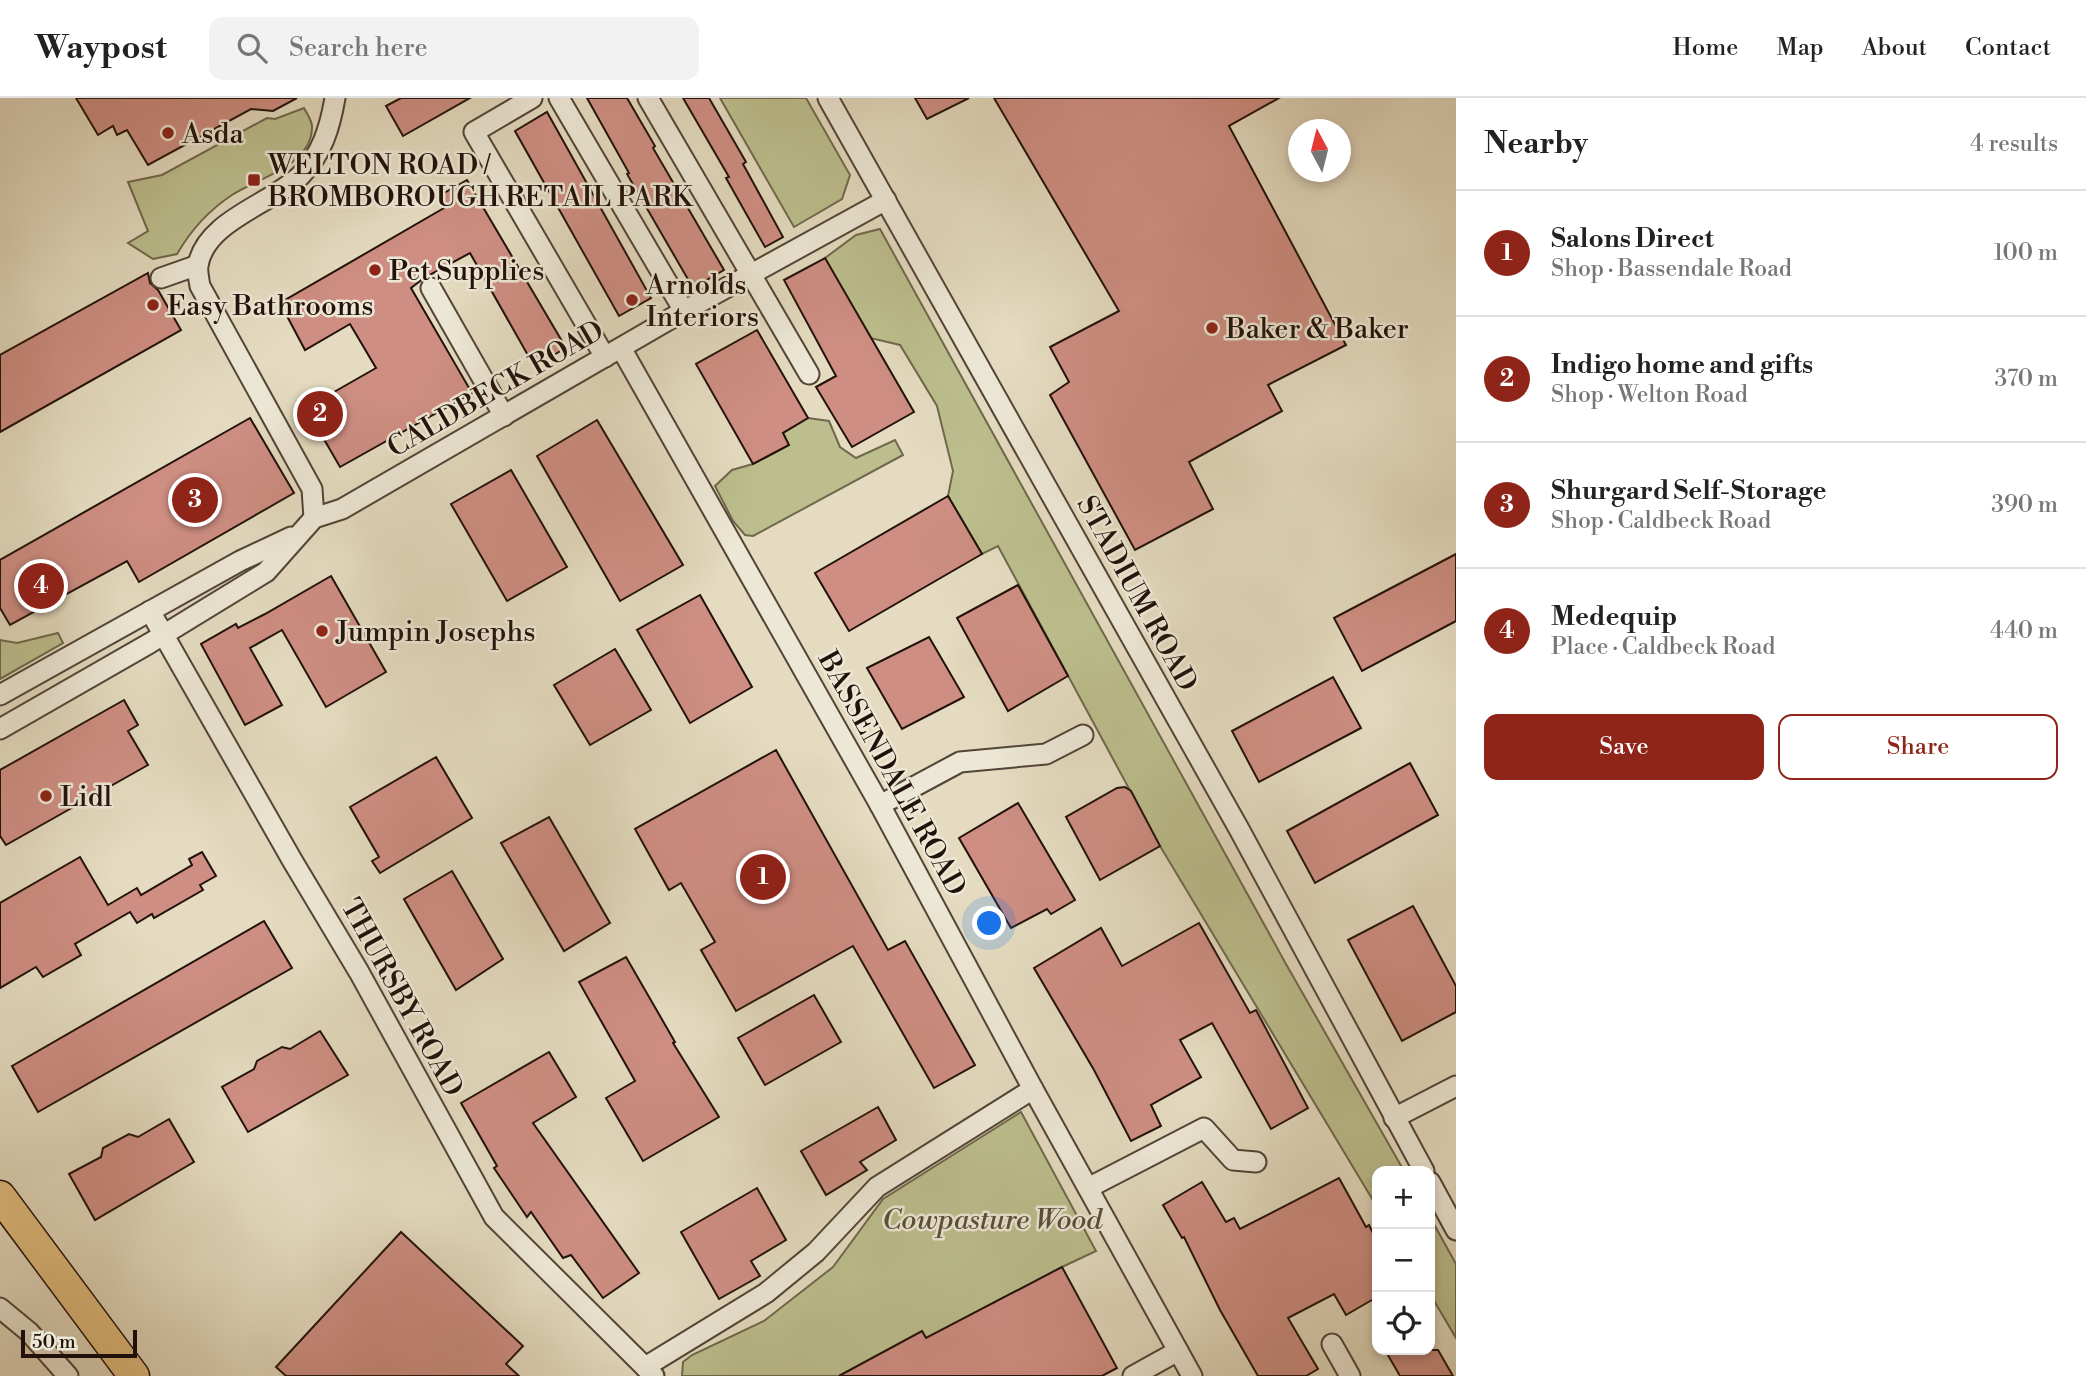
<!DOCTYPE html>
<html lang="en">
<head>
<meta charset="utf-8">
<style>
  :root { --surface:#fff; --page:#f2f2f2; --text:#222; --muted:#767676; --line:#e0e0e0; --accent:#8f2418 }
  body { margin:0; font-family:"Libre Bodoni",serif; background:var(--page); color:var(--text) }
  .controls { position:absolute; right:21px; bottom:21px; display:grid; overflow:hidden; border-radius:14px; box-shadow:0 4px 10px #0003 }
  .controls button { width:63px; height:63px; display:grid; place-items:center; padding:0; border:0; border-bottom:2px solid var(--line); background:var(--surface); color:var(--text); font:35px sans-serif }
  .compass { position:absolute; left:1288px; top:21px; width:63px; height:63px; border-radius:50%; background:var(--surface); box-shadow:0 4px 10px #0003; rotate:353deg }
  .scale { position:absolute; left:21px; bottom:18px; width:116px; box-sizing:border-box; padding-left:7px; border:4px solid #22110a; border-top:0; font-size:19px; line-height:24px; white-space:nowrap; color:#22110a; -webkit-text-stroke:5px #ede8d6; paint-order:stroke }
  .you { position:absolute; left:990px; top:826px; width:24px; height:24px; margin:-18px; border:5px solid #fff; border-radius:50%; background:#1a73e8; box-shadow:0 0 0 10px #1a73e833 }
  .badge { display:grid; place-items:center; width:46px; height:46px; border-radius:50%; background:var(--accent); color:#fff; font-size:23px; font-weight:700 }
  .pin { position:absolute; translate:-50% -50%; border:4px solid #fff; box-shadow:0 2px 7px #0006 }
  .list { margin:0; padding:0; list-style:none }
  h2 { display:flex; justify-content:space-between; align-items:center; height:91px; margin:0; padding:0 28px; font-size:30px }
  h2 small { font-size:23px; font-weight:400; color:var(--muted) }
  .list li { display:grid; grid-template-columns:46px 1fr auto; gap:21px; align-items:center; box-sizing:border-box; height:126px; padding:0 28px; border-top:2px solid var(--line) }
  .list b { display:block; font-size:26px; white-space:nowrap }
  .list p { margin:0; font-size:23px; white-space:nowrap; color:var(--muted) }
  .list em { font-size:23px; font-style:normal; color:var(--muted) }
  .actions { display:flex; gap:14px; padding:21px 28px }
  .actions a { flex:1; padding:16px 0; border:2px solid var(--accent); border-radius:14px; text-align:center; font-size:24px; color:var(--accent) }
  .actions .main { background:var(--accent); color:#fff }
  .icon { flex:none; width:38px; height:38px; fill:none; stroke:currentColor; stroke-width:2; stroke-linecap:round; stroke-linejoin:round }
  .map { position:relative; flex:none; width:1456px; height:1278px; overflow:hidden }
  header { display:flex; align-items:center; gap:42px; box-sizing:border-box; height:98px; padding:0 35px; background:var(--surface); border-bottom:2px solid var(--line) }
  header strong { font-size:33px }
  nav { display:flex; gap:38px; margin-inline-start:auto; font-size:24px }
  .search { width:490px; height:63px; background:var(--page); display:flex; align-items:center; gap:18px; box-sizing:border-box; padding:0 24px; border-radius:14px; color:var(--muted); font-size:26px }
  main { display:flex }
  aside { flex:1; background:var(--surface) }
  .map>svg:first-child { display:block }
  .green { fill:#bcbe8d; stroke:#6f684c; stroke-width:2 }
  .building { fill:#ce8e83; stroke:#22110a; stroke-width:2 }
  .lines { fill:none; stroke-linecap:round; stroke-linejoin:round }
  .minor-casing { stroke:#524438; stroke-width:23 }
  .highway-casing { stroke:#22110a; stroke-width:33 }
  .minor { stroke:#ede8d6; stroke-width:19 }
  .highway { stroke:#e2be80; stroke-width:30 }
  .poi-dot { fill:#8f2418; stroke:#ede8d6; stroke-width:2.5 }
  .labels { text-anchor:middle; stroke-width:5; stroke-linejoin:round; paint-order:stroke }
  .poi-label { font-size:28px; fill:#22110a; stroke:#ede8d6; text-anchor:start }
  .street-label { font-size:28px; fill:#22110a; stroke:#ede8d6 }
  .park-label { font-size:28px; font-style:italic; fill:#584e38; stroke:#ede8d6 }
</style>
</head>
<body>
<header>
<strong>Waypost</strong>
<div class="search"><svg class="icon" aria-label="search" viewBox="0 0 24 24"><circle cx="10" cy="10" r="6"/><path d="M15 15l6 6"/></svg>Search here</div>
<nav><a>Home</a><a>Map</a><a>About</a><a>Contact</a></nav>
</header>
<main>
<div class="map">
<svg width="1456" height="1278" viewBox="0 0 1456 1278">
  <rect width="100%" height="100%" fill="#e4dbc0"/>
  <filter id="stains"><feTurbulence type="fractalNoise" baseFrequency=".00286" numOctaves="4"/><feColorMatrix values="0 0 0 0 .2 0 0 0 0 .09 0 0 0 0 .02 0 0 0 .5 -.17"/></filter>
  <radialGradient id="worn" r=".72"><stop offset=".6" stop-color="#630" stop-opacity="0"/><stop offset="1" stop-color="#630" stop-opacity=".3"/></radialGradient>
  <g class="green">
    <polygon points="720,0 806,0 850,77 842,101 794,129"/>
    <path d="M304 10C307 16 313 24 312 30 311 68 258 80 232 97 209 112 191 132 177 156L153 161 128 145 148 133 128 84 162 77 267 20 275 21Z"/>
    <polygon points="880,131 1286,866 1404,1073 1377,1073 1377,1109 1160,748 998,448 982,456 948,398 953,373 937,308 900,247 870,240 825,160 856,137"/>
    <polygon points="808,320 829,323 840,349 856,360 895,342 903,357 753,438 745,437 733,423 715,388 732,372 753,366 788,347 783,335"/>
    <polygon points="58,535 63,545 0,581 0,542 17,545"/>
    <polygon points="1021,1014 1096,1153 1062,1169 997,1203 928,1243 922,1233 839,1278 682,1278 683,1264 692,1257 764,1223 833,1169 883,1101"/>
    <polygon points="1430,1119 1456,1166 1456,1240 1430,1196"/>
  </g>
  <g class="building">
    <polygon points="76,0 297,0 273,13 251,11 148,67 127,32 117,37 113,28 98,37"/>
    <polygon points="401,0 470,0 403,38 386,8"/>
    <polygon points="587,0 627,0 655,48 653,50 724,172 693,190 627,76 629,75"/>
    <polygon points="683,0 709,0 746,64 743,66 783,139 765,149 726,80 729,79"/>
    <polygon points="915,0 969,0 927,21"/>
    <polygon points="994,0 1279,0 1229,28 1346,247 1268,287 1282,313 1189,364 1213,411 1135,452 1050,297 1069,284 1050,249 1119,213"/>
    <polygon points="547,14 651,200 619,218 515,33"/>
    <polygon points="467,82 566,250 534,268 470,155 424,180 411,190 472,295 340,369 306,310 376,270 350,226 305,252 280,205 444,110 437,99"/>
    <polygon points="825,160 914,314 852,349 816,289 836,278 784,182"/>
    <polygon points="148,175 150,185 158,192 181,232 0,334 0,257"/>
    <polygon points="757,232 808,320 783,335 789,347 753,366 696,266"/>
    <polygon points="250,320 294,395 139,484 127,463 10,527 0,510 0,462"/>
    <polygon points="597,322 683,467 620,503 537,358"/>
    <polygon points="511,372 567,469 507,503 451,406"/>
    <polygon points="948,398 982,456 849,533 815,475"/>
    <polygon points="1456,456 1456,523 1362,573 1334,520"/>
    <polygon points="331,478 386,574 326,609 282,532 250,550 282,607 245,627 201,546 236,526 238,530 265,516"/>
    <polygon points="1018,487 1068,578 1008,613 957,520"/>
    <polygon points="700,497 752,589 690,625 637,532"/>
    <polygon points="929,539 964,599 902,631 867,570"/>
    <polygon points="615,551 651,612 590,647 554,587"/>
    <polygon points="1333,579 1361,630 1259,684 1232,633"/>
    <polygon points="124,602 138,627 128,633 148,667 6,747 0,738 0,672"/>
    <polygon points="776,652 888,852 905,843 975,967 934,990 853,848 736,913 701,852 715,844 681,785 669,792 635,731"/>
    <polygon points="436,659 472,720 380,775 372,763 379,759 350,709"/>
    <polygon points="1410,665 1438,717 1315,785 1287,733"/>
    <polygon points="1125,689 1131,693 1160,748 1100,782 1066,719 1117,690"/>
    <polygon points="1018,705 1075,802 1051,816 1047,811 1011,830 959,740"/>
    <polygon points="549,719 610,825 564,853 501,745"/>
    <polygon points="202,754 216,778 200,787 203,792 154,820 152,816 137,825 130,814 75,846 81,857 43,879 36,869 0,890 0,805 80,759 108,807 137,790 141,797 192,767 189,761"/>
    <polygon points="452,773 503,861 456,892 404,801"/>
    <polygon points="1413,808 1456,888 1456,914 1402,943 1348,842"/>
    <polygon points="264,823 292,870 38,1014 12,968"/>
    <polygon points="1199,825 1250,915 1256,912 1308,1010 1271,1031 1212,925 1180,942 1201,979 1151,1007 1161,1028 1131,1043 1094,972 1034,870 1101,830 1122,868"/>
    <polygon points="626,859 675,944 673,945 719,1019 643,1063 606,1000 635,983 579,884"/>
    <polygon points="814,897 841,944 765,987 738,940"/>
    <polygon points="320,933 348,977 248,1034 222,989 254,971 257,963 282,949 290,951"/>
    <polygon points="549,954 576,999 533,1025 639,1175 603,1200 571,1157 563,1160 531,1114 527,1119 494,1070 497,1068 461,1005"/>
    <polygon points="878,1009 896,1042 860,1064 867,1072 826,1097 801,1053"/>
    <polygon points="169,1021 194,1064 95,1122 69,1076 101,1059 103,1050 129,1036 138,1039"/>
    <polygon points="1339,1080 1366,1129 1369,1127 1377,1143 1377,1199 1346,1217 1334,1196 1288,1220 1318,1271 1306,1278 1258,1278 1220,1212 1184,1139 1182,1140 1163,1107 1202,1084 1226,1124 1234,1120 1240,1131"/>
    <polygon points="757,1090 786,1142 751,1163 760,1178 719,1201 681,1134"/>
    <polygon points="401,1134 523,1248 506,1266 519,1278 286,1278 276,1269"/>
    <polygon points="1062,1169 1117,1270 1102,1278 839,1278 922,1233 926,1240"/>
    <polygon points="1385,1252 1438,1252 1453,1278 1400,1278"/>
  </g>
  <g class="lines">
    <g class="minor-casing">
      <g id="minor">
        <polyline points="532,0 474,34 605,259"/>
        <polyline points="559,0 684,213"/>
        <polyline points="648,0 809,276"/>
        <polyline points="828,0 1239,731 1424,1073"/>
        <polyline points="161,180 198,167"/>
        <polyline points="431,190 504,318"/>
        <polyline points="621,250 880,707 1033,991 1192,1278"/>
        <path d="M314 420 312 391 200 188C199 182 197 173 198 167 206 122 272 106 301 77 322 56 330 29 335 0"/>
        <polyline points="150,513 292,762 359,874 494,1119 654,1278"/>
        <polyline points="0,597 240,463 291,439"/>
        <polyline points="0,631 150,545 266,474 314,420 342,411 684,213 886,102"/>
        <polyline points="880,707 960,664 1046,656 1083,637"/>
        <polyline points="1394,1020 1456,988"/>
        <polyline points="1430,1084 1456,1132"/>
        <polyline points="1088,1090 1204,1030 1233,1062 1256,1064"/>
        <polyline points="0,1210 29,1234 68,1278"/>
        <polyline points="1332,1246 1350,1278"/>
        <polyline points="645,1269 766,1195 816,1154 877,1089 1033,991"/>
        <polyline points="1133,1278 1178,1253"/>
      </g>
    </g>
    <g class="highway-casing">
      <polyline id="highway" points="0,1098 134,1278"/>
    </g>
    <use href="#minor" class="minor"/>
    <use href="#highway" class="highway"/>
  </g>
  <g class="poi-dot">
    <circle cx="168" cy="35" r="7"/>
    <rect x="247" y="75" width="14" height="14" rx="3.5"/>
    <circle cx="375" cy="172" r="7"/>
    <circle cx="632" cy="202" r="7"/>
    <circle cx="153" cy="207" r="7"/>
    <circle cx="1212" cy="230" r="7"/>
    <circle cx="322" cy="533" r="7"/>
    <circle cx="46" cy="698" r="7"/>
  </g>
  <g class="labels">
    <g class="poi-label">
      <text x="182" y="45">Asda</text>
      <text x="268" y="76">WELTON ROAD /<tspan x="268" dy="32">BROMBOROUGH RETAIL PARK</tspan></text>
      <text x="389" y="182">Pet Supplies</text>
      <text x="646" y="196">Arnolds<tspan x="646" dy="32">Interiors</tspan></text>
      <text x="167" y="217">Easy Bathrooms</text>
      <text x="1226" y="240">Baker &amp; Baker</text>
      <text x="336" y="543">Jumpin Josephs</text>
      <text x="60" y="708">Lidl</text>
    </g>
    <g class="street-label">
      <text transform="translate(495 290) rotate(-30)" y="10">CALDBECK ROAD</text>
      <text transform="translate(1138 495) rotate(61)" y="10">STADIUM ROAD</text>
      <text transform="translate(893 675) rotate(61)" y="10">BASSENDALE ROAD</text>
      <text transform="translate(403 899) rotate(61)" y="10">THURSBY ROAD</text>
    </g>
    <g class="park-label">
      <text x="992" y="1131">Cowpasture Wood</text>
    </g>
  </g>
  <rect width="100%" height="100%" filter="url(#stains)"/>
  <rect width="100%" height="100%" fill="url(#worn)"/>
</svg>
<div class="controls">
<button>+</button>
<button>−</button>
<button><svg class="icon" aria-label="locate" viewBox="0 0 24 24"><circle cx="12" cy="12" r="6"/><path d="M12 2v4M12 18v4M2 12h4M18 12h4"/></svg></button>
</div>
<svg class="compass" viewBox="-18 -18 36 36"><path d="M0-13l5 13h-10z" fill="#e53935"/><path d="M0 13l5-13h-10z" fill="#767676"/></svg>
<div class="scale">50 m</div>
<div class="you"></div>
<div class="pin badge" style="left:763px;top:779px">1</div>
<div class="pin badge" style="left:320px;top:316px">2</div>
<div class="pin badge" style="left:195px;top:402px">3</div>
<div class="pin badge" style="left:41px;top:488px">4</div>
</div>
<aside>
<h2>Nearby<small>4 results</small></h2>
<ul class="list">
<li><span class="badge">1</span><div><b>Salons Direct</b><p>Shop · Bassendale Road</p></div><em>100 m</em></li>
<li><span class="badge">2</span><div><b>Indigo home and gifts</b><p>Shop · Welton Road</p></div><em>370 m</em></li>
<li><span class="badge">3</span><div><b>Shurgard Self-Storage</b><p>Shop · Caldbeck Road</p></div><em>390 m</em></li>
<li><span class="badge">4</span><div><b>Medequip</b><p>Place · Caldbeck Road</p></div><em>440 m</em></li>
</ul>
<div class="actions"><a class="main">Save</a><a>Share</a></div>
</aside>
</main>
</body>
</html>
